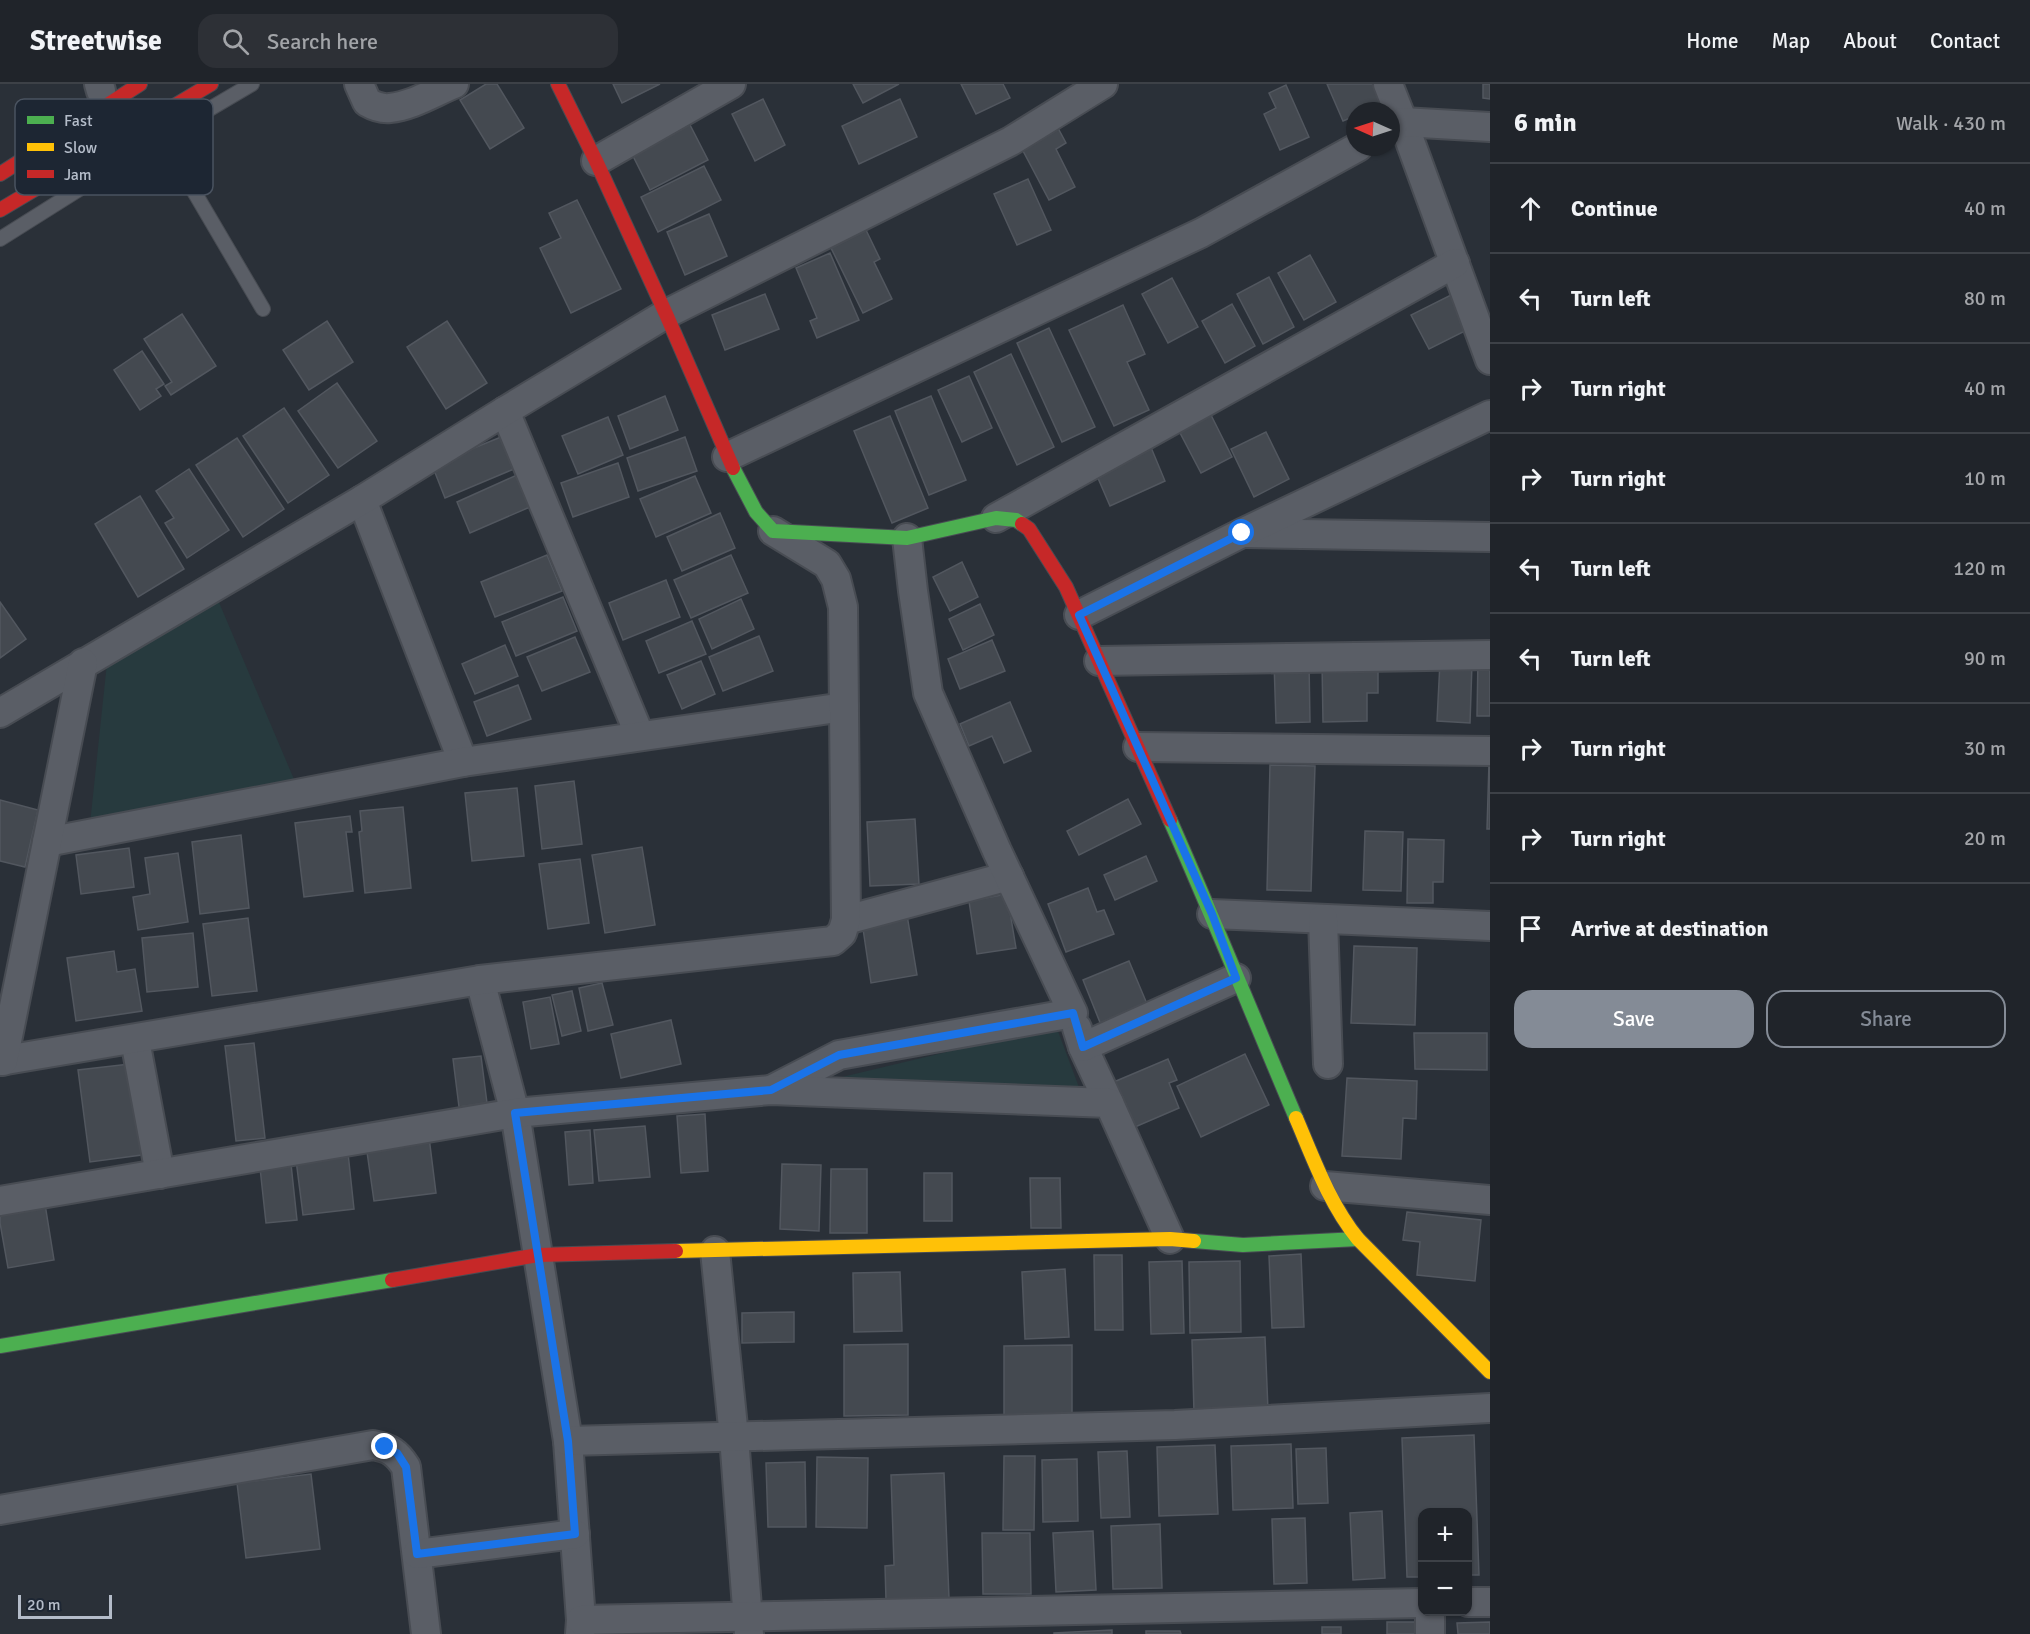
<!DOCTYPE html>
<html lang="en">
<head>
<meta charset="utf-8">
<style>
  :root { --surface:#20242a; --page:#2d3036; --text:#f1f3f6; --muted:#a2a4a8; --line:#3d4147; --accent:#848b96 }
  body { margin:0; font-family:Signika,sans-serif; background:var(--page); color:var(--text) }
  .controls { position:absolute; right:18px; bottom:18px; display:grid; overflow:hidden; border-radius:12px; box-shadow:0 2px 4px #0004 }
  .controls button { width:54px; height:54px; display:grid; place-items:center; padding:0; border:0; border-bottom:2px solid var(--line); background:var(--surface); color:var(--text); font:30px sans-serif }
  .compass { position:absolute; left:1346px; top:18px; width:54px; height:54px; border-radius:50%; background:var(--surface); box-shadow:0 2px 4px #0004; rotate:273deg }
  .scale { position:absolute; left:18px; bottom:15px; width:94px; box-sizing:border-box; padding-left:6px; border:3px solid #b4bcc9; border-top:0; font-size:16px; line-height:21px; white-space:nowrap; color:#b4bcc9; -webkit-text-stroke:4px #1d2633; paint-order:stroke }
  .stop { position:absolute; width:18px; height:18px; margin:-14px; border:4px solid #1a73e8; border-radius:50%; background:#fff }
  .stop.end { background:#1a73e8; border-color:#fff; box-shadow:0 2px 6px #0008 }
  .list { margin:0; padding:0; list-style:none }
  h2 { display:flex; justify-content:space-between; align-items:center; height:78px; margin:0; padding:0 24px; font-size:26px }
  h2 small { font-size:20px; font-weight:400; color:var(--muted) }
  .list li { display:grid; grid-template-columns:39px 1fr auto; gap:18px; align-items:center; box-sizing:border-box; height:90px; padding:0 24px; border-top:2px solid var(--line) }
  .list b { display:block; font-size:22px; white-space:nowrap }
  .list em { font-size:20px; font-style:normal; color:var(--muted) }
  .actions { display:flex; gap:12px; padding:18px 24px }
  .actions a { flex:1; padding:14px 0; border:2px solid var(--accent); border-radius:18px; text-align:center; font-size:21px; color:var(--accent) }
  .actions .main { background:var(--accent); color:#fff }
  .icon { flex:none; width:33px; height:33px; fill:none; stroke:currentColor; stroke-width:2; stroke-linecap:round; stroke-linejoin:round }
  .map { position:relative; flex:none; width:1490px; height:1550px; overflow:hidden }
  header { display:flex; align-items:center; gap:36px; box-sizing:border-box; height:84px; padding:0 30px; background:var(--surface); border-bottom:2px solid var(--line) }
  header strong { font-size:28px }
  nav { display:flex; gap:33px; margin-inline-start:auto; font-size:21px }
  .search { width:420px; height:54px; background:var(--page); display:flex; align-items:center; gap:15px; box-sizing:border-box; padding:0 21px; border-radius:18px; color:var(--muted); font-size:22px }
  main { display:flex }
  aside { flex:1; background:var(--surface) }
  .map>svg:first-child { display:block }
  .green { fill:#273a3e }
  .building { fill:#444950; stroke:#52575f; stroke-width:1.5 }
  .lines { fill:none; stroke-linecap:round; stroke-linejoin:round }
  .lane-casing { stroke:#484c53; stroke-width:16 }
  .street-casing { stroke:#484c53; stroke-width:32 }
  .fast-casing { stroke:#484c53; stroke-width:16 }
  .slow-casing { stroke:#484c53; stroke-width:16 }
  .jam-casing { stroke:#484c53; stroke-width:16 }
  .lane { stroke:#5a5e66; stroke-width:14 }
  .street { stroke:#5a5e66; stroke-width:28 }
  .fast { stroke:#4caf50; stroke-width:14 }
  .slow { stroke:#ffc107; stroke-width:14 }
  .jam { stroke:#c62828; stroke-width:14 }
  .route { stroke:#1a73e8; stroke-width:8 }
  .key { fill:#1d2633; stroke:#4a5360; stroke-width:1.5 }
  .key-label { font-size:16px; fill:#b4bcc9 }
</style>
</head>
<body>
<header>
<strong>Streetwise</strong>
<div class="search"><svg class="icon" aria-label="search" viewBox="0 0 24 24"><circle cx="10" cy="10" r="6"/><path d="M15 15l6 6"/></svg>Search here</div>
<nav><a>Home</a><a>Map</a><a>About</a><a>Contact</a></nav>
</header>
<main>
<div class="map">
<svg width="1490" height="1550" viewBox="0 0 1490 1550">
  <rect width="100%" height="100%" fill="#2a3038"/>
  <g class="green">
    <polygon points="218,516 296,700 90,740 107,579"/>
    <polygon points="1056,942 1080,1006 821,998"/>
  </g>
  <g class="building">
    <polygon points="486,0 497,0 524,44 490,65 460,16"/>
    <polygon points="613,0 660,0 622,19"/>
    <polygon points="853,0 899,0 863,19"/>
    <polygon points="961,0 1003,0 1010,14 976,30"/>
    <polygon points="1327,0 1375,0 1383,19 1366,27 1355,27 1355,32 1343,37"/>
    <polygon points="1483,0 1490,0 1490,15 1483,14"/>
    <polygon points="1286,1 1309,53 1280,66 1264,30 1276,24 1269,9"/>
    <polygon points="763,15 785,61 755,77 732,30"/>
    <polygon points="900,15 917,53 859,80 842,42"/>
    <polygon points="687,35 708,76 650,106 629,64"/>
    <polygon points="1058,44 1066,59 1056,65 1075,103 1049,116 1021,63"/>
    <polygon points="704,82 721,116 658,148 641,113"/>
    <polygon points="1028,95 1051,146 1017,161 994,110"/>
    <polygon points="577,116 621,205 571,229 540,164 561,154 549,129"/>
    <polygon points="709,130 727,172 685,191 667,148"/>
    <polygon points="866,146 880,175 874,178 892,215 863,229 831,164"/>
    <polygon points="830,169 859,236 817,254 810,237 817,234 796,184"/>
    <polygon points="1310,171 1336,218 1304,236 1278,189"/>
    <polygon points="1269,193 1294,243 1263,260 1237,210"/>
    <polygon points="1172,194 1198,243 1168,259 1142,210"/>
    <polygon points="765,210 779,245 725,266 712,231"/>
    <polygon points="1453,210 1471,244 1429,265 1411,231"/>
    <polygon points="1232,220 1255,262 1225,279 1202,237"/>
    <polygon points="1123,221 1145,270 1127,278 1149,326 1114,342 1069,246"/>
    <polygon points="182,230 216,282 171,311 165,302 172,298 144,255"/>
    <polygon points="327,237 353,278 309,306 283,266"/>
    <polygon points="447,237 487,299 446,325 407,263"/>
    <polygon points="1049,244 1095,343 1062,358 1017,259"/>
    <polygon points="142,267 164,300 156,305 161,312 140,326 114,286"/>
    <polygon points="1011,270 1054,363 1017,381 974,288"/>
    <polygon points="969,292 992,344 962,358 938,306"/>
    <polygon points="337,299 377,357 338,384 298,327"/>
    <polygon points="665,312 678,346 630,365 618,332"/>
    <polygon points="931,312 966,396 929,411 895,327"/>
    <polygon points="284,324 329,391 288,419 243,352"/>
    <polygon points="1210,329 1232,373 1201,389 1178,345"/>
    <polygon points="890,332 928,424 892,439 854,347"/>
    <polygon points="608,333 623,371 578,390 562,352"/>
    <polygon points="1266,348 1289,395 1254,413 1231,365"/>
    <polygon points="501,353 514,385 445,414 432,381"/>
    <polygon points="685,353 697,387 638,407 627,374"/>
    <polygon points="237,354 284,425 243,453 196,381"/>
    <polygon points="1150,361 1165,397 1110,422 1094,385"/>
    <polygon points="618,379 629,413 573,433 561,399"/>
    <polygon points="189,385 229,446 187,474 165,439 174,434 156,407"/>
    <polygon points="517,391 530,423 470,449 457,418"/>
    <polygon points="695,392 711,429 656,453 640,415"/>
    <polygon points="140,412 184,485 138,513 95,440"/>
    <polygon points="720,429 735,464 682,487 667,453"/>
    <polygon points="547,471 562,507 495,533 481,498"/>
    <polygon points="731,471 748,509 691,534 674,496"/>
    <polygon points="962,478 978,513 950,527 933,493"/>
    <polygon points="666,496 680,533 623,556 609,519"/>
    <polygon points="563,513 577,547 516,572 502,538"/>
    <polygon points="741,515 754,545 712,565 699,535"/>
    <polygon points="0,518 26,555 0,574"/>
    <polygon points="980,520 994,551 963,566 949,535"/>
    <polygon points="692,537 706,570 659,589 646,557"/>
    <polygon points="759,552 773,587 723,607 709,573"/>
    <polygon points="575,553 590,588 542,607 527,573"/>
    <polygon points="992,556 1005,587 960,605 948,575"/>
    <polygon points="505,561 518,592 475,610 462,580"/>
    <polygon points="1478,575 1490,576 1490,632 1477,632"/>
    <polygon points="701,577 715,610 682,625 667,591"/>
    <polygon points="1274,578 1309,578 1310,638 1276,639"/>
    <polygon points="1378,578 1378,609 1367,609 1367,637 1323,638 1322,579"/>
    <polygon points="1440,578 1472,580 1470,639 1437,637"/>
    <polygon points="518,601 531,635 487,652 474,618"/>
    <polygon points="1010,618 1031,667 1004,679 992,652 969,662 960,640"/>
    <polygon points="1489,679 1490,679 1490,745 1487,745"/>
    <polygon points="1270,681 1315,682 1311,807 1267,806"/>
    <polygon points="574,697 582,760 542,765 535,702"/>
    <polygon points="517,704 524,772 472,777 465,709"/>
    <polygon points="1128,715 1141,740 1079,771 1067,747"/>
    <polygon points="0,716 38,726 25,783 0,777"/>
    <polygon points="403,723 411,804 365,809 359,748 362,747 360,727"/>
    <polygon points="350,732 352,748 346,748 353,807 304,813 295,739"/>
    <polygon points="915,735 919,800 870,802 867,738"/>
    <polygon points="1365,747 1403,748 1401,807 1363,806"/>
    <polygon points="241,751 249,824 200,830 192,758"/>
    <polygon points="1408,755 1444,756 1443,798 1433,798 1433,819 1407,819"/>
    <polygon points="642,763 655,841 605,849 592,771"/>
    <polygon points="129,764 134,803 81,810 76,771"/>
    <polygon points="178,769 188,838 138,846 133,813 150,810 145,774"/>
    <polygon points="1146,772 1157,797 1115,816 1104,791"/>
    <polygon points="580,775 589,839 548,845 539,780"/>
    <polygon points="1088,804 1097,828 1104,826 1114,850 1066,868 1048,820"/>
    <polygon points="1007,810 1016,864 977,870 969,817"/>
    <polygon points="907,831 917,891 871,899 862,838"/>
    <polygon points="248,834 257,907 212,912 203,840"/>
    <polygon points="193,849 198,903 147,908 142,854"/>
    <polygon points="1354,862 1417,864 1415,941 1351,939"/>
    <polygon points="114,867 117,888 135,885 142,927 76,937 67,874"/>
    <polygon points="1129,877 1150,927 1103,946 1083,896"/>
    <polygon points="602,899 613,941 588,947 579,904"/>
    <polygon points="572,907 581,947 562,952 552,911"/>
    <polygon points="550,913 559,960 531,965 523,918"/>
    <polygon points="671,936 681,980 621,994 611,950"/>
    <polygon points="1414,949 1487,949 1487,986 1415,985"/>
    <polygon points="254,959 265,1054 236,1057 225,962"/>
    <polygon points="1245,970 1269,1021 1201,1053 1177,1002"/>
    <polygon points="481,972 487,1019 459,1023 453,975"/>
    <polygon points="1168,975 1177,996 1169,999 1179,1024 1128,1046 1109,1000"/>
    <polygon points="138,979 149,1070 90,1078 78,986"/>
    <polygon points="1347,994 1417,997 1416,1035 1403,1034 1401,1075 1342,1072"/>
    <polygon points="705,1030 708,1087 681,1089 677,1032"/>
    <polygon points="645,1042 650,1093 599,1097 594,1046"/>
    <polygon points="590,1046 593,1099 569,1101 565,1048"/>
    <polygon points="429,1053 436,1109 374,1117 366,1061"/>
    <polygon points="348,1069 354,1125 303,1131 296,1076"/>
    <polygon points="291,1080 297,1136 266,1139 260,1084"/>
    <polygon points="782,1080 821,1081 819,1147 780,1145"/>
    <polygon points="831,1085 867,1085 867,1149 830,1149"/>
    <rect x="924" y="1089" width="28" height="48"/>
    <polygon points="1030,1094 1060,1094 1061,1144 1031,1144"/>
    <polygon points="45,1120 54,1176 8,1184 0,1139 0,1128"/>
    <polygon points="1407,1128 1481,1136 1475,1197 1417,1191 1420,1158 1403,1156"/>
    <polygon points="1301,1170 1304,1243 1272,1244 1269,1172"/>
    <polygon points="1094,1171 1122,1171 1123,1246 1095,1246"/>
    <polygon points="1182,1177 1184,1249 1151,1250 1149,1178"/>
    <polygon points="1240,1177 1241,1248 1190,1249 1189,1178"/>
    <polygon points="1065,1185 1069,1253 1025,1255 1022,1188"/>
    <polygon points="900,1188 902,1247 854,1248 853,1189"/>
    <polygon points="794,1228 794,1258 742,1259 742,1229"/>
    <polygon points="1265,1253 1268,1326 1194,1329 1192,1256"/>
    <polygon points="908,1260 908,1331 844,1332 844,1261"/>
    <polygon points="1072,1261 1072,1332 1004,1332 1004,1262"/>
    <polygon points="1474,1351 1479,1491 1468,1491 1468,1428 1422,1428 1422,1493 1407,1493 1402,1354"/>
    <polygon points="1291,1360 1293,1424 1233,1426 1231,1362"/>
    <polygon points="1215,1361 1218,1430 1159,1432 1157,1363"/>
    <polygon points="1326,1364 1328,1419 1298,1420 1296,1365"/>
    <polygon points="1127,1367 1130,1433 1101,1434 1098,1368"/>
    <polygon points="1004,1372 1035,1372 1034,1446 1003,1446"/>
    <polygon points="817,1373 868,1374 867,1444 816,1443"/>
    <polygon points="1077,1375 1078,1437 1043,1438 1042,1376"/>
    <polygon points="805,1378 806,1443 768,1443 766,1379"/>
    <polygon points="944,1389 949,1514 886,1516 885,1482 894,1481 891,1391"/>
    <polygon points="311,1390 320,1465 246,1474 237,1399"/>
    <polygon points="1382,1427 1385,1494 1353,1496 1350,1429"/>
    <polygon points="1305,1434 1307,1499 1274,1500 1272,1435"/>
    <polygon points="1160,1440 1162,1504 1113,1505 1111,1442"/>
    <polygon points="1093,1447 1096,1506 1056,1508 1053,1449"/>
    <polygon points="982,1449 1030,1449 1031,1510 983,1510"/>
    <rect x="1387" y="1538" width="29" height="12"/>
    <polygon points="1490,1538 1490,1550 1458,1550 1457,1539"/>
    <rect x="1322" y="1543" width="19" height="7"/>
    <polygon points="1112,1546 1112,1550 1054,1550 1054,1549"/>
    <polygon points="1146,1547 1180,1547 1181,1550 1146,1550"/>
  </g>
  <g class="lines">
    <g class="lane-casing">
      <g id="lane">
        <polyline points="162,53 263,225"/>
        <polyline points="0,155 162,53 252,0"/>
      </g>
    </g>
    <g class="street-casing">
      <g id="street">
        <polyline points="99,0 101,7"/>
        <path d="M359 0 367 18C374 22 382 25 390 24 412 22 434 8 454 0"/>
        <polyline points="1388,0 1403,38 1490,276"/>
        <polyline points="1391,45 1403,38 1490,43"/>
        <polyline points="596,77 731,0"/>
        <polyline points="505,327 640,652"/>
        <polyline points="727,373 1201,149 1358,63"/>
        <polyline points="362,416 463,678"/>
        <polyline points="996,434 1455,179"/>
        <polyline points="1247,449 1490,453"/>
        <polyline points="1079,531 1242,449 1490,331"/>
        <polyline points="1099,577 1490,571"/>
        <polyline points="0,629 362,416 505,327 666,230 1011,57 1103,0"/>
        <polyline points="1138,663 1490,667"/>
        <polyline points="47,758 463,678 844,623"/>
        <polyline points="1212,830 1490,842"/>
        <polyline points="1323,835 1328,980"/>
        <polyline points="846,836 1009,792"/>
        <polyline points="480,896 515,1029 568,1357 581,1536 580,1550"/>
        <polyline points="1077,944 1083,963 1109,1019"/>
        <polyline points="135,956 160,1090"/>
        <polyline points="1083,963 1236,894"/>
        <polyline points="0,977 480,896 833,857 842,849 846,836 843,523 836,495 827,480 773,447"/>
        <polyline points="3,977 83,579"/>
        <polyline points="773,1005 839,971 1073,929 997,767 928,609 913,507 907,454"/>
        <polyline points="1325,1102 1490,1116"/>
        <polyline points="0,1117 515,1029 771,1006 1109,1019 1170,1155"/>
        <polyline points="715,1167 734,1353 749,1550"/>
        <polyline points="568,1357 1175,1341 1490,1324"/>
        <path d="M0 1426 373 1361C390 1364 397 1369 406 1383L426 1550"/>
        <polyline points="417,1470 575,1450"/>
        <polyline points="1468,1518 1490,1518"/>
        <polyline points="581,1536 1422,1519"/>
        <polyline points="1430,1550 1430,1528"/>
      </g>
    </g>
    <g class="fast-casing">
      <g id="fast">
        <polyline points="733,384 756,428 773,447 907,454 996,434 1016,436 1022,440"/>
        <path d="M1170 736C1214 835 1254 935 1296 1034"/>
        <polyline points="1194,1157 1243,1161 1358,1155"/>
        <polyline points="0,1262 392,1196"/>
      </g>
    </g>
    <g class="slow-casing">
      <g id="slow">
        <path d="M1296 1034C1314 1076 1329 1119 1358 1155L1490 1288"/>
        <polyline points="676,1167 1170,1155 1194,1157"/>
      </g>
    </g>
    <g class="jam-casing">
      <g id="jam">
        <polyline points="558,0 596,77 666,230 733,384"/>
        <polyline points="0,90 140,0"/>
        <polyline points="0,126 211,0"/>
        <polyline points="1022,440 1029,445 1066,503 1170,736"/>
        <polyline points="392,1196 538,1171 676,1167"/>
      </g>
    </g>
    <use href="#lane" class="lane"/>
    <use href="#street" class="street"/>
    <use href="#fast" class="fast"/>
    <use href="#slow" class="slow"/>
    <use href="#jam" class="jam"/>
  </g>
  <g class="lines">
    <polyline class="route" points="385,1363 397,1369 406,1383 417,1470 575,1450 568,1357 515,1029 771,1006 839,971 1073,929 1083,963 1236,894 1212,830 1079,531 1242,449"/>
  </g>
  <rect x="15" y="15" width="198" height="96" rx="9" class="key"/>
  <rect x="27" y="32" width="27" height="8" fill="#4caf50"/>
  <rect x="27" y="59" width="27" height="8" fill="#ffc107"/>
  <rect x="27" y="86" width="27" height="8" fill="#c62828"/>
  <g class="key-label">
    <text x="64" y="42">Fast</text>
    <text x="64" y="69">Slow</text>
    <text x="64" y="96">Jam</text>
  </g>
</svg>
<div class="controls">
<button>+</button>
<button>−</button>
</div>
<svg class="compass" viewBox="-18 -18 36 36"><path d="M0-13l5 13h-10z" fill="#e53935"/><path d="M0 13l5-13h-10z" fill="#a2a4a8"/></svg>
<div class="scale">20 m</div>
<div class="stop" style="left:1242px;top:449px"></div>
<div class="stop end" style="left:385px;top:1363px"></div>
</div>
<aside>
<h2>6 min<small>Walk · 430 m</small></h2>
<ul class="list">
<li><svg class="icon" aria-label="ahead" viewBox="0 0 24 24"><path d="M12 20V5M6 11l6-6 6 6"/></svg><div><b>Continue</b></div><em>40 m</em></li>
<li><svg class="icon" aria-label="left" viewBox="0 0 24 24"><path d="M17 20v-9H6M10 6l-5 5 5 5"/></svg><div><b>Turn left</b></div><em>80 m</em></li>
<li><svg class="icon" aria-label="right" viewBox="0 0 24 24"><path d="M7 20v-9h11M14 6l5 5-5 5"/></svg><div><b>Turn right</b></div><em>40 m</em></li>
<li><svg class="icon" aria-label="right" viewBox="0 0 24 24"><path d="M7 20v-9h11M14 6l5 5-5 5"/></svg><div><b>Turn right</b></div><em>10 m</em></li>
<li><svg class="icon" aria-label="left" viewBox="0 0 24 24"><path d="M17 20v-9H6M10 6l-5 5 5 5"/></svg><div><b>Turn left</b></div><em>120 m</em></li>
<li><svg class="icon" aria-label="left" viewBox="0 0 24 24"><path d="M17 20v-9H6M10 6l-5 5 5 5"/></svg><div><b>Turn left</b></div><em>90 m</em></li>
<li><svg class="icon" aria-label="right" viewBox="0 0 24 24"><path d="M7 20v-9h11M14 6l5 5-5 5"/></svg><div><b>Turn right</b></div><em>30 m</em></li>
<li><svg class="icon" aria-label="right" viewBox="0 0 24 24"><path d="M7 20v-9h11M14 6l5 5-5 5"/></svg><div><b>Turn right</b></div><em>20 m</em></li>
<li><svg class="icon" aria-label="arrive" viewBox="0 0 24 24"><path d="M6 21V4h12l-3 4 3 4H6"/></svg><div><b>Arrive at destination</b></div></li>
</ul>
<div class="actions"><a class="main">Save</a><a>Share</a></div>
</aside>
</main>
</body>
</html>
